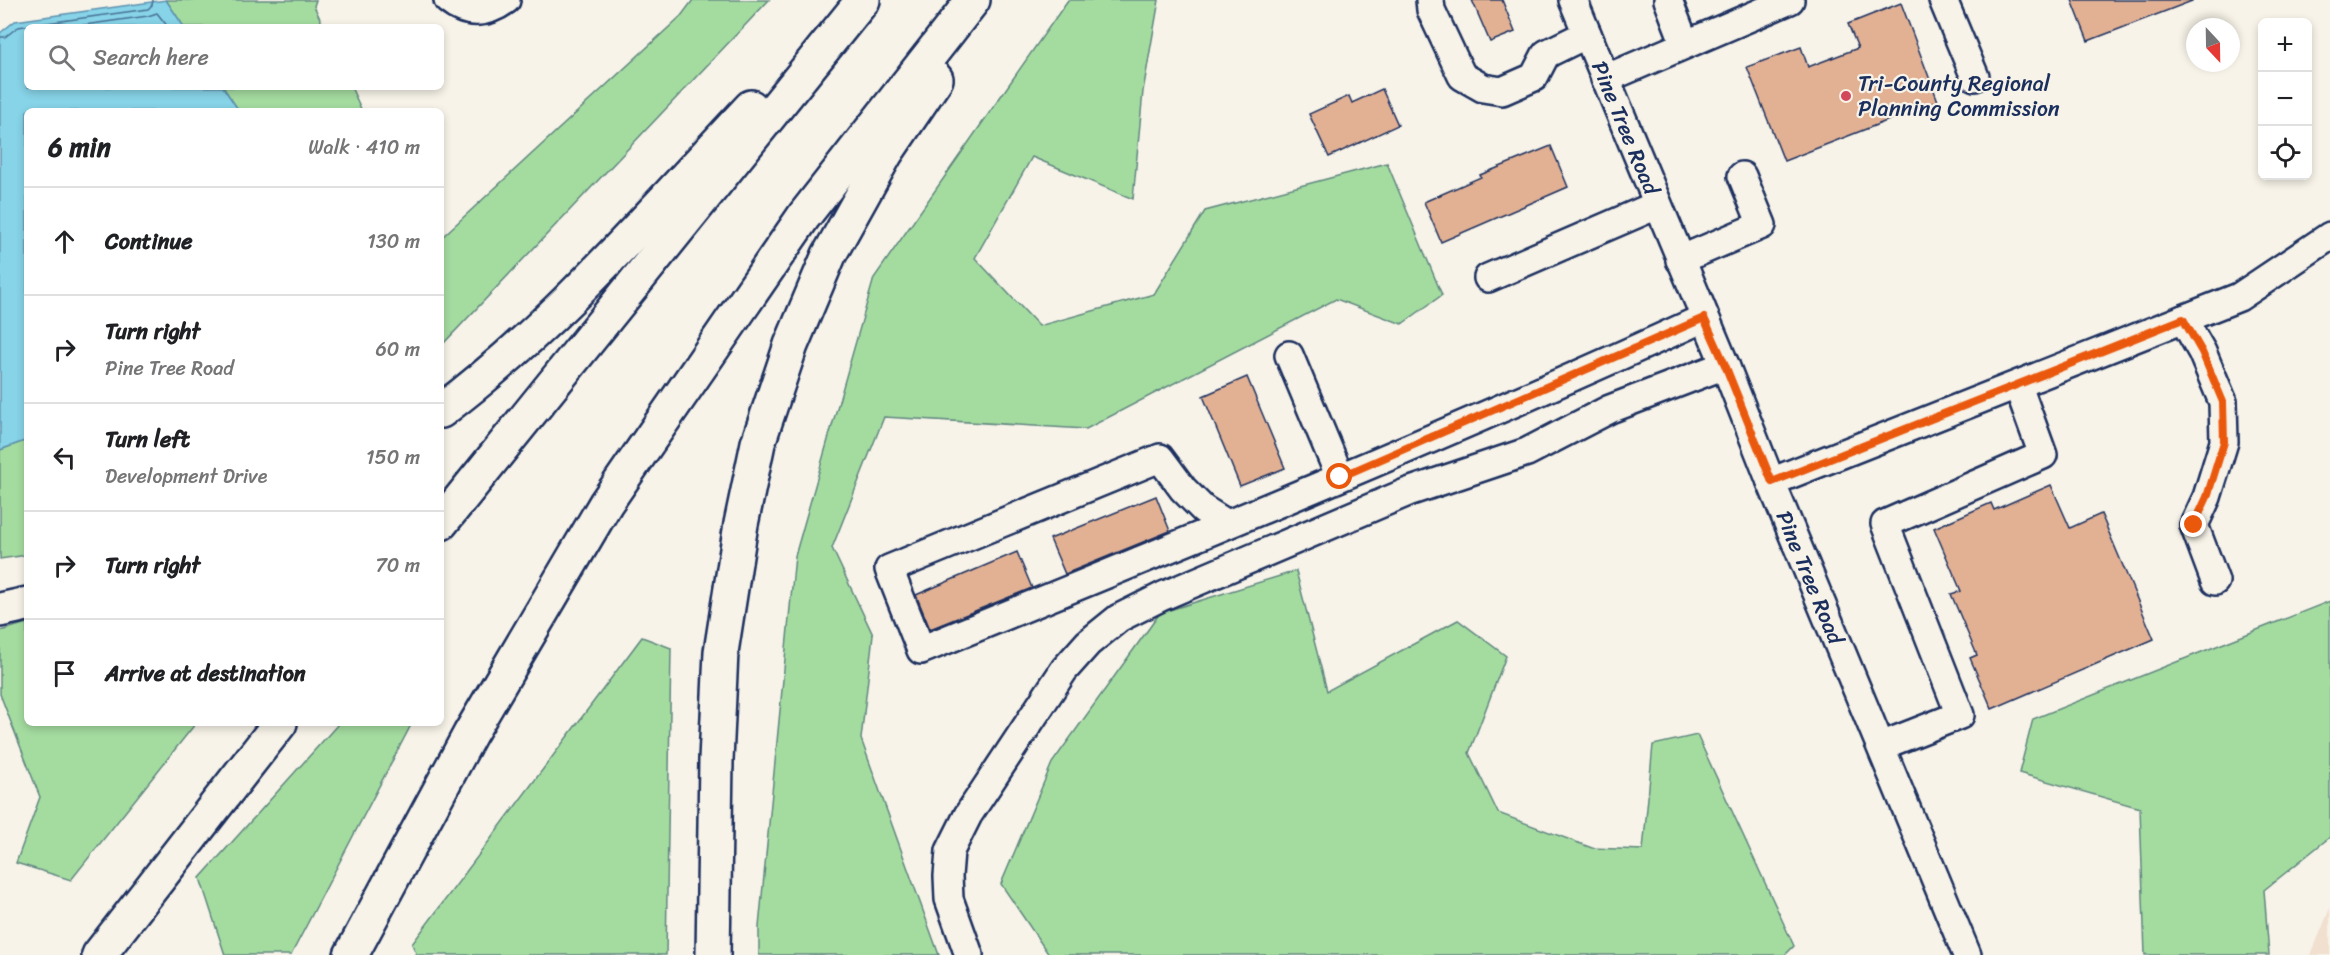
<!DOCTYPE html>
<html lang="en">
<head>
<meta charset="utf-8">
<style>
  :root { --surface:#fff; --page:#f6f6f6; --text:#202124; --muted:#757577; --line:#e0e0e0 }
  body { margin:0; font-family:Sriracha,sans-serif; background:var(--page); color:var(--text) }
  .controls { position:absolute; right:18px; top:18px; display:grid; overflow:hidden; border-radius:9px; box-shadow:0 3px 9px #0003 }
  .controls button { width:54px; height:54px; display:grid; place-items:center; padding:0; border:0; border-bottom:2px solid var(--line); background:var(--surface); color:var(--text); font:30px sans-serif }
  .compass { position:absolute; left:2186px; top:18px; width:54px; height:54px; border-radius:50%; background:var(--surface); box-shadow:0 3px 9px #0003; rotate:158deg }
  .stop { position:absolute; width:18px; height:18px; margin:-14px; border:4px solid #ea580c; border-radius:50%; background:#fff }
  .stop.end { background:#ea580c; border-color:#fff; box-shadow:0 2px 6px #0008 }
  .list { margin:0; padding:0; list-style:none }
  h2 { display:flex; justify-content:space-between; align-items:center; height:78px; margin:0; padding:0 24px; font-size:26px }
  h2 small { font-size:20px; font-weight:400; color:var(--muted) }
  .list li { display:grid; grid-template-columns:39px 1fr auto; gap:18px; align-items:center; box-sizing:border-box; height:108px; padding:0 24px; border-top:2px solid var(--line) }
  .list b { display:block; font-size:22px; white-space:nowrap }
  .list p { margin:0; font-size:20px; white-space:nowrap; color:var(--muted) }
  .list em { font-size:20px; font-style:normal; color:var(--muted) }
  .icon { flex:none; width:33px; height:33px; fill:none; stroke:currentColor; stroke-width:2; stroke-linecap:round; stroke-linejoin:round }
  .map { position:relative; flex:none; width:2330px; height:955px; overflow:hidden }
  .search { position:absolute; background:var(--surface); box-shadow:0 3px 9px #0003; left:24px; top:24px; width:420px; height:66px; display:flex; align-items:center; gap:15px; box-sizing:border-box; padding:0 21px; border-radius:9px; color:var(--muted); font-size:22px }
  .panel { position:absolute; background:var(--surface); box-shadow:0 3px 9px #0003; left:24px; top:108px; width:420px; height:618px; border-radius:9px }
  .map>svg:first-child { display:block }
  .built { fill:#f1dfcf }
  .green { fill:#a4dca0; stroke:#60867f; stroke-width:1.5 }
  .water { fill:#87d3e7; stroke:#5c91b0; stroke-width:1.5 }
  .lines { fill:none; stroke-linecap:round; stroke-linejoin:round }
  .shore { stroke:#467195; stroke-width:1.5 }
  .building { fill:#e2b194; stroke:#1b2f5e; stroke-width:1.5 }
  .minor-casing { stroke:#1b2f5e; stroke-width:32 }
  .highway-casing { stroke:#1b2f5e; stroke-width:38 }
  .minor { stroke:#f7f3e8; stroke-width:27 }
  .highway { stroke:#f7f3e8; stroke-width:33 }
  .route { stroke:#ea580c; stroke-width:8 }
  .poi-dot { fill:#d1495b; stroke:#f7f3e8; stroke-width:2 }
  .labels { text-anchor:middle; stroke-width:4.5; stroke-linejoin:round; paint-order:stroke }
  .poi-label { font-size:22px; fill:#1b2f5e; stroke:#f7f3e8; text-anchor:start }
  .street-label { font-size:22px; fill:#1b2f5e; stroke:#f7f3e8 }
</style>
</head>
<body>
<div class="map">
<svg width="2330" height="955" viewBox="0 0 2330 955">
  <rect width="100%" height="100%" fill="#f7f3e8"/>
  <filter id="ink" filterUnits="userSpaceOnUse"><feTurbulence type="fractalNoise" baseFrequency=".0167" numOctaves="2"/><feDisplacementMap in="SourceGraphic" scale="12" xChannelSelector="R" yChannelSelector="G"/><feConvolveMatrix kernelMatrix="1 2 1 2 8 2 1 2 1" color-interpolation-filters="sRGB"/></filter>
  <g filter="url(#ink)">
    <polygon class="built" points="2330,908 2330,955 2311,955"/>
    <g class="green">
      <polygon points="166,0 316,0 314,6 324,27 184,27"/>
      <polygon points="693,0 769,0 441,346 441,238 681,16"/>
      <polygon points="1068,0 1159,0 1143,91 1133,199 1032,157 975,258 1039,326 1154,294 1205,211 1387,163 1442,295 1402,324 1336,299 1086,429 884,417 832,548 873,635 861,739 939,955 759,955 759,927 795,556 874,278"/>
      <polygon points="223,87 351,87 362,111 239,111"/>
      <polygon points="27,440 27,555 0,559 0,450"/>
      <polygon points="1296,571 1327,691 1458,620 1506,656 1469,753 1498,813 1592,848 1643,850 1653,745 1697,735 1794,946 1785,955 1049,955 1001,884 1052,763 1160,613"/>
      <polygon points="2330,601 2330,837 2264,890 2269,955 2145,955 2140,808 2019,773 2033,719"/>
      <polygon points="27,623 27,723 196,723 71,880 16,863 40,797 0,694 0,631"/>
      <polygon points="642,637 671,648 666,955 417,955 412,944"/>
      <polygon points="339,723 412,723 291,955 225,955 200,878"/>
    </g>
    <polygon class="water" points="166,0 184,27 27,27 27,87 223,87 239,111 27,111 27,440 0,450 0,33 15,21"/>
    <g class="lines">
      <g class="shore">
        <polyline points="70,27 148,16 157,13 168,27"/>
        <polyline points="0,37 5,37 18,27 148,9 152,5 153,0"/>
      </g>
    </g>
    <g class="building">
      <polygon points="1472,0 1502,0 1515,32 1490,42"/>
      <polygon points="2072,0 2192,0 2192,1 2088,41"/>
      <polygon points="1901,3 1938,101 1784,161 1747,67 1801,47 1808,67 1858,48 1848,24"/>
      <polygon points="1382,89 1398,125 1329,157 1309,114 1349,96 1352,103"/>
      <polygon points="1551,146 1568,187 1441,242 1424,202 1481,177 1480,175"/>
      <polygon points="1247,377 1285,468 1240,486 1203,396"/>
      <polygon points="2051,485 2070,528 2101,514 2154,639 1992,709 1970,658 1977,655 1951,594 1961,591 1934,528 1991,503 1994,510"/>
      <polygon points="1156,496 1170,531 1065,574 1050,539"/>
      <polygon points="1017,552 1032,588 930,629 916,595"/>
    </g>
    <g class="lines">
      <g class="minor-casing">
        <g id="minor">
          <path d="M448 0C467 16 487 14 506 0"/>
          <polyline points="1430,0 1431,10 1462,76 1483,88 1502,91 1534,77 1546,54 1587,34"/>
          <path id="s1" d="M1573 0 1725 365 1771 482 1967 955"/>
          <polyline points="1668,0 1685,44"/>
          <polyline points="1943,0 1975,77"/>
          <polyline points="1605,79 1790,0"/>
          <polyline points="1680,260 1762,225 1742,176"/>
          <polyline points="1488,278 1657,205"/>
          <polyline points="2183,319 2202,352 2223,402 2224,442 2207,497 2194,525 2215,581"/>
          <polyline points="1289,355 1340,477"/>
          <polyline points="1771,482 2239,297 2330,236"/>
          <path d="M1227 524 1203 509 1183 489 1160 458 889 569 921 650C1184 543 1446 436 1704 318"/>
          <polyline points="1881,746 1960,715 1885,524 2043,455 2018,386"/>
          <polyline points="969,955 949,899 948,876 950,851 968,815 1064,670 1088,643 1119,618 1163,596 1408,492 1527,452 1610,409 1725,365"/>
        </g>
      </g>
      <g class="highway-casing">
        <g id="highway">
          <path d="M441 411C557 324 652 212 751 107"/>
          <polyline points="441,523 863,0"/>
          <polyline points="0,610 27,604"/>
          <polyline points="99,955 280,723"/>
          <polyline points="351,955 470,734 606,503 804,216 973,0"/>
          <polyline points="713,955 716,760 721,652 741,524 758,443 791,345 829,255 886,153 936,79"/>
        </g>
      </g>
      <use href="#minor" class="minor"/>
      <use href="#highway" class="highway"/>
    </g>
  </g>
  <g class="lines" filter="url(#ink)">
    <polyline class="route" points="1340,477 1704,318 1725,365 1772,482 2183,319 2202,352 2223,402 2224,442 2207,497 2194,525"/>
  </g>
  <circle class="poi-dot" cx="1846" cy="96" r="6"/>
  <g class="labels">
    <g class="poi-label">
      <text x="1858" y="91">Tri-County Regional<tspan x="1858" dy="25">Planning Commission</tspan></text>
    </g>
    <g class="street-label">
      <text dy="8" stroke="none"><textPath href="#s1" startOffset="138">Pine Tree Road</textPath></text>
      <text dy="8" stroke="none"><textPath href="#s1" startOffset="624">Pine Tree Road</textPath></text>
    </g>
  </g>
</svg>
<div class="controls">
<button>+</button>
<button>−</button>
<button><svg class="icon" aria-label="locate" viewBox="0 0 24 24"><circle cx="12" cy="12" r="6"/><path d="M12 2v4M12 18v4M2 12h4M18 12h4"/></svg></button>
</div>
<svg class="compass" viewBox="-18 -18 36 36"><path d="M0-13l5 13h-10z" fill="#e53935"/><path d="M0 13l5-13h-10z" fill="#757577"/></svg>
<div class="stop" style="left:1340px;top:477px"></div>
<div class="stop end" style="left:2194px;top:525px"></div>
<div class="search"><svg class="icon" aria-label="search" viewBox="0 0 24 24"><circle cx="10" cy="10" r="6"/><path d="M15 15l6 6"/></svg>Search here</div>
<section class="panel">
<h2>6 min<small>Walk · 410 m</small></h2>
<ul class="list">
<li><svg class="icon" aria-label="ahead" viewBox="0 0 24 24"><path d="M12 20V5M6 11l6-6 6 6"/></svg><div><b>Continue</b></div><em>130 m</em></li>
<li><svg class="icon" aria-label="right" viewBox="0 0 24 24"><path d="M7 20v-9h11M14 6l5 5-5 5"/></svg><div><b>Turn right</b><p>Pine Tree Road</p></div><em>60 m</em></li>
<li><svg class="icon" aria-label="left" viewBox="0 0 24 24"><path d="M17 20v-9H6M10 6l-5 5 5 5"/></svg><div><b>Turn left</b><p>Development Drive</p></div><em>150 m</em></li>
<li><svg class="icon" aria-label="right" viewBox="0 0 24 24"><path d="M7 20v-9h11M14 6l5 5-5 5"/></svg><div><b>Turn right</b></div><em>70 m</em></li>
<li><svg class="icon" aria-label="arrive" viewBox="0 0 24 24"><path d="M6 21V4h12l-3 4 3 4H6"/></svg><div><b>Arrive at destination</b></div></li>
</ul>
</section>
</div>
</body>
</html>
